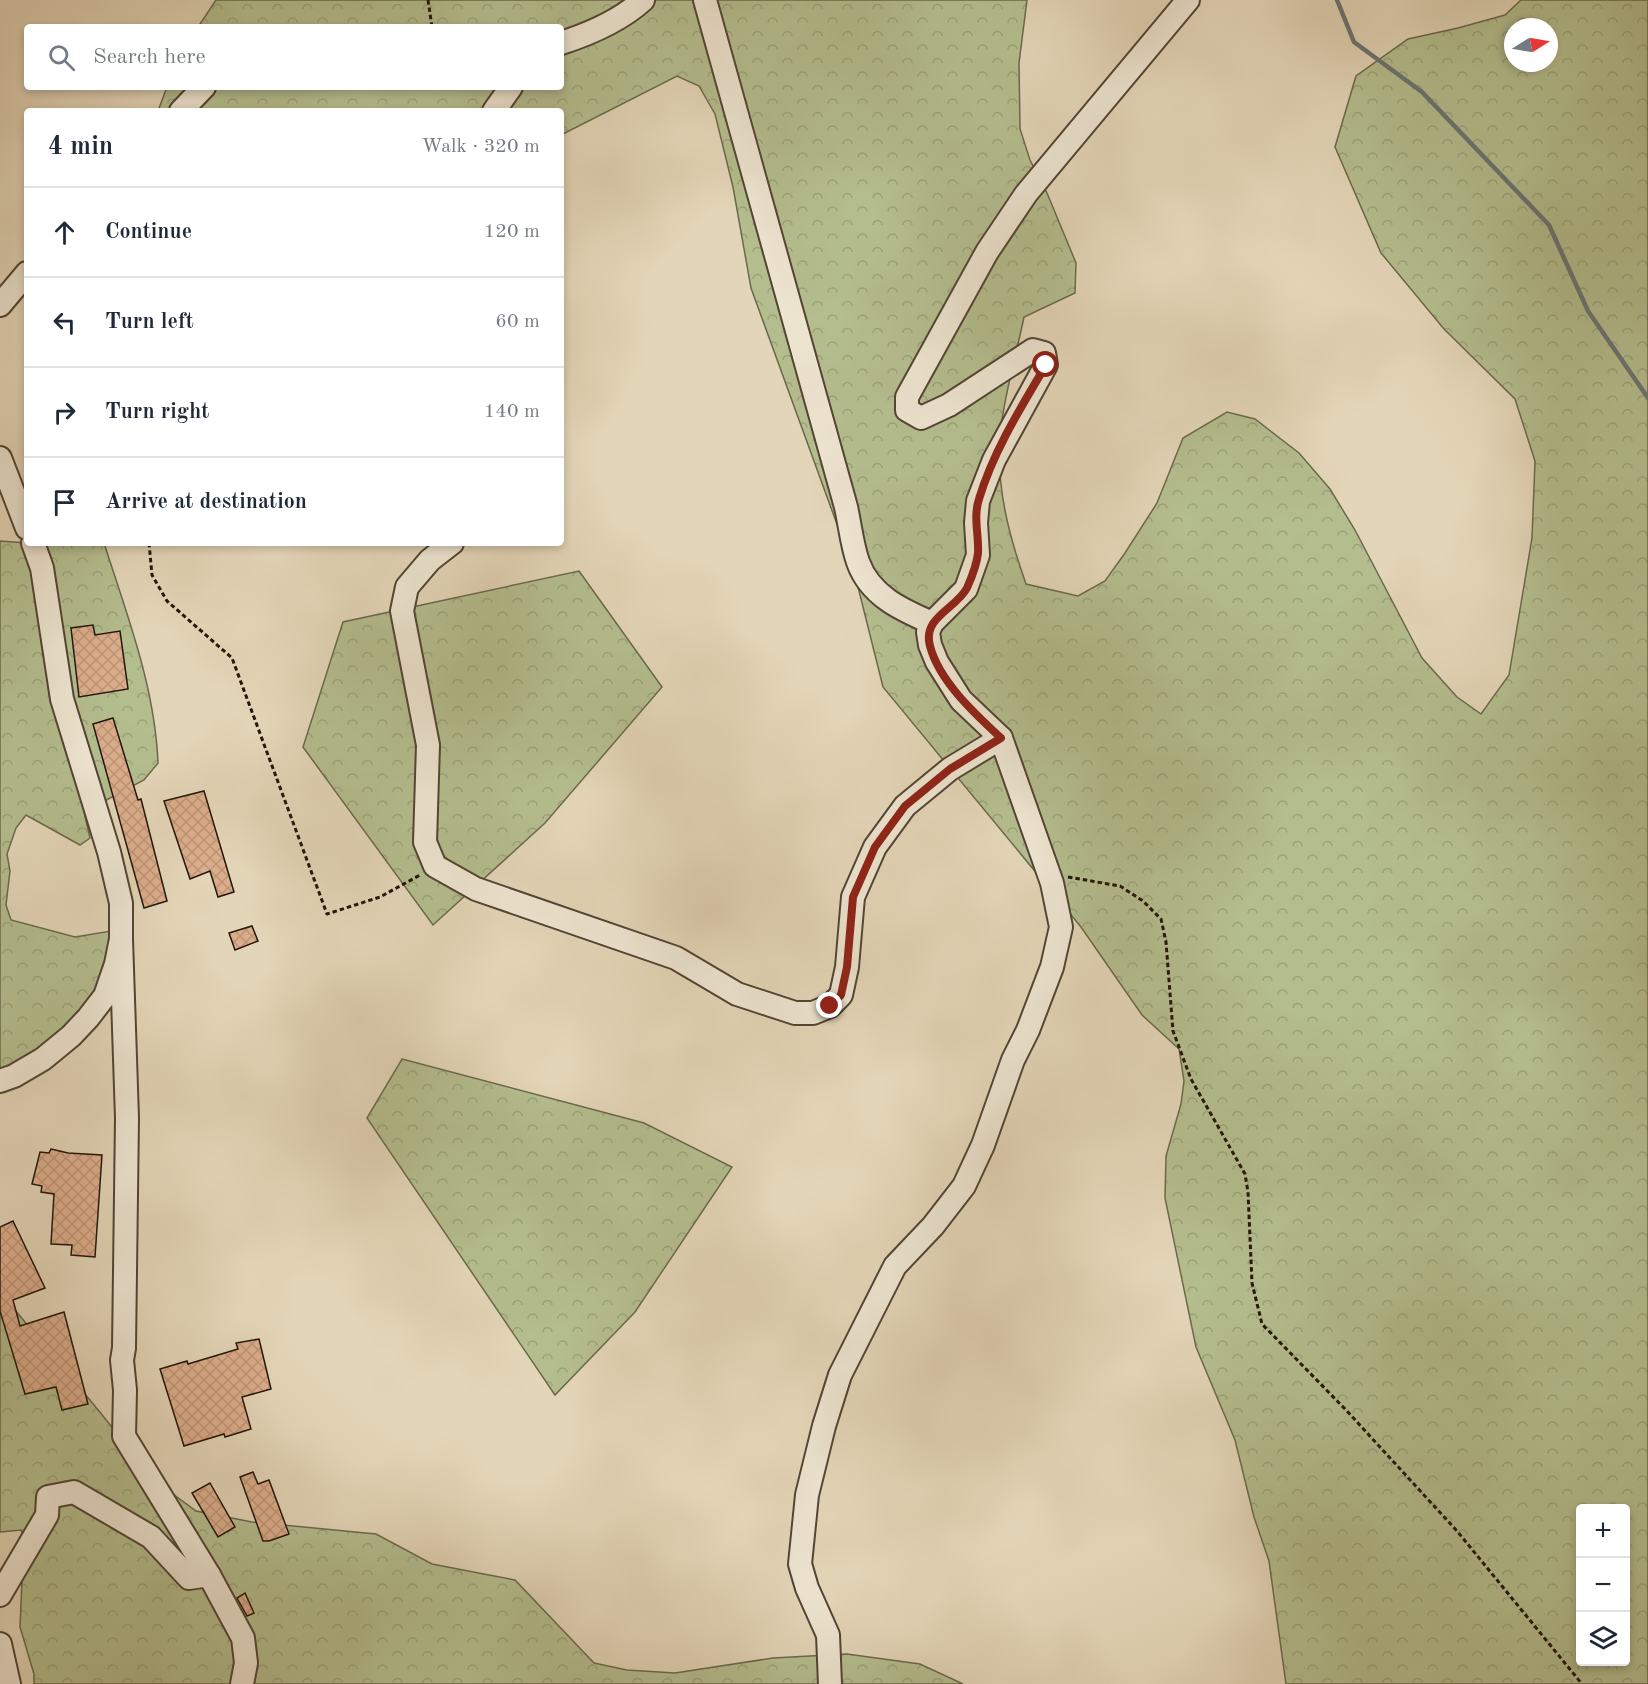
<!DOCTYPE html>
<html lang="en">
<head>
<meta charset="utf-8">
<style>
  :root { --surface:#fff; --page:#f6f6f7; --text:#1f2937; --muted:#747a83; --line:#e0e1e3 }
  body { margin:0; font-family:"Old Standard TT",serif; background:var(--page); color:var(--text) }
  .controls { position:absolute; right:18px; bottom:18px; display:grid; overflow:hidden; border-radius:6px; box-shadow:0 3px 9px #0003 }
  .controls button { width:54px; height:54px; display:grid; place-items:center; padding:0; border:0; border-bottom:2px solid var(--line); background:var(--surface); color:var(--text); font:30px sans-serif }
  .compass { position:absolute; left:1504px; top:18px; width:54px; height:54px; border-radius:50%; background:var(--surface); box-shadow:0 3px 9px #0003; rotate:79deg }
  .stop { position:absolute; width:18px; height:18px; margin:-14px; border:4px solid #8f2418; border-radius:50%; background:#fff }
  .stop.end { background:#8f2418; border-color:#fff; box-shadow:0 2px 6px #0008 }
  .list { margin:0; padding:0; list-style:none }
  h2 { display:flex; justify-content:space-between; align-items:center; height:78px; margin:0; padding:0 24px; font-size:26px }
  h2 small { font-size:20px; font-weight:400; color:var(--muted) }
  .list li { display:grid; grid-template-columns:39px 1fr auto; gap:18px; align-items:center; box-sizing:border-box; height:90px; padding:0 24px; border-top:2px solid var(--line) }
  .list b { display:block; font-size:22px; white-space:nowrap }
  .list em { font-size:20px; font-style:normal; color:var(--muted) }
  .icon { flex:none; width:33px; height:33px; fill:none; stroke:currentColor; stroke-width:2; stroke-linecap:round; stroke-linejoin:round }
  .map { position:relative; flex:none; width:1648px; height:1684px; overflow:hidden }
  .search { position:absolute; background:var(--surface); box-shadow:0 3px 9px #0003; left:24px; top:24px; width:540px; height:66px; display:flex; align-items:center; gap:15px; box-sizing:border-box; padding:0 21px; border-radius:6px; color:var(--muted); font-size:22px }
  .panel { position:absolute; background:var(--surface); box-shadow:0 3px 9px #0003; left:24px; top:108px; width:540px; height:438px; border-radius:6px }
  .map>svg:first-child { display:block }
  .forest { fill:url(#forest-crowns); stroke:#6b694c; stroke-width:1.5; fill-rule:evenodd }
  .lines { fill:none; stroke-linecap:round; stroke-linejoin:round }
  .stream { stroke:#6b7574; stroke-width:4.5 }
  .building { fill:url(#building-cross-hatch); stroke:#221509; stroke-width:1.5 }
  .minor-casing { stroke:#524534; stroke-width:26 }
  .path { stroke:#221509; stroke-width:3; stroke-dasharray:4.5 3; stroke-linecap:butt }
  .minor { stroke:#ede4d0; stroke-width:22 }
  .route { stroke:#8f2418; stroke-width:8 }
</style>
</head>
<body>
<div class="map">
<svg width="1648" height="1684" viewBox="0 0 1648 1684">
  <defs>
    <pattern id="forest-crowns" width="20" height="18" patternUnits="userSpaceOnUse" patternTransform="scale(1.5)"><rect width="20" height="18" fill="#b4bd8e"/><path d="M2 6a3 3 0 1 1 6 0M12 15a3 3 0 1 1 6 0" fill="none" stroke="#9aa279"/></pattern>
    <pattern id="building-cross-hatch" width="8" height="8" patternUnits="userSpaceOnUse" patternTransform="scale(1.5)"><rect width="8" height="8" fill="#dcad8b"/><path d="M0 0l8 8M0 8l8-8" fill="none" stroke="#bc9477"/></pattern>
  </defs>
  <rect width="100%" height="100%" fill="#e3d5b7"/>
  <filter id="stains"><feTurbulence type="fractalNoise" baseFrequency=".00333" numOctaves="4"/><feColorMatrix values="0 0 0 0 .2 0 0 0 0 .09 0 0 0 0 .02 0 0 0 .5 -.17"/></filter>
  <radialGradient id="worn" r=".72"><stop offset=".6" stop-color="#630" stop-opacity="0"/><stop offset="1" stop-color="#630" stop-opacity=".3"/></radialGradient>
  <g class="forest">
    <path d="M216 0H1027L1019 63 1020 129 1030 160 1047 193 1076 263 1075 293 1024 317C1016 356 1004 395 1000 435 996 487 1009 536 1026 584L1078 596 1105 581 1125 553 1157 503 1183 438 1227 412 1255 419 1299 453 1330 489 1355 530 1422 658 1457 697 1481 714 1509 675 1532 538 1535 461 1515 399 1444 329 1381 253 1335 147 1356 76 1408 39 1458 28 1505 15 1521 0H1648V1684H1286L1269 1561 1254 1517 1235 1440 1196 1347 1165 1198 1166 1156 1181 1104 1184 1081 1179 1049 1142 1015 1081 927 883 687 854 571 751 288 733 187 715 114 699 86 677 76 561 135V111H158L167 87H561V27H198ZM1513 27H1549V63H1513ZM1580 1508H1626V1662H1580Z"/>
    <path d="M0 541 27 543H104C127 615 155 687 158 763L144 780 84 812 90 838 80 845 26 815 16 828 7 854 10 871 6 905 11 920 75 937 111 931 114 941 95 992 78 1016 34 1053 0 1070Z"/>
    <polygon points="579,571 662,687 545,823 433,925 303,747 343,622"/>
    <polygon points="402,1059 644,1123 732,1167 635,1312 555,1395 367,1118"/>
    <polygon points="0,1292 99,1411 154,1480 196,1511 252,1522 376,1534 432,1564 515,1580 594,1663 627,1670 675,1673 773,1658 847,1654 920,1664 963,1684 34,1684 34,1674 20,1627 22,1580 29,1554 21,1530 0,1532"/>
  </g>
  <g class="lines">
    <polyline class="stream" points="1337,0 1354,42 1422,92 1549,225 1588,311 1648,398"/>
  </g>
  <g class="building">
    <polygon points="93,625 95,635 120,631 128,689 79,697 71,628"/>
    <polygon points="113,718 138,800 141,799 167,901 144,908 93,724"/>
    <polygon points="204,791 234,892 218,897 210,871 190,879 164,801"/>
    <polygon points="252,926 258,941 235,950 229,933"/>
    <polygon points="51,1149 68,1153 102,1155 95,1257 71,1255 72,1245 51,1244 54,1194 41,1192 42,1186 32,1184 40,1152 49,1153"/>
    <polygon points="13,1221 45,1288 13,1300 20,1326 64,1312 88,1404 62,1410 56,1387 25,1394 0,1311 0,1227"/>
    <polygon points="259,1339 271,1389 242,1397 251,1429 225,1437 224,1434 184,1446 160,1369 187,1361 188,1364 238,1349 236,1343"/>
    <polygon points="253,1472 258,1484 269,1480 289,1534 269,1541 263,1541 240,1477"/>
    <polygon points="210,1483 235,1527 218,1537 192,1493"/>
    <polygon points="245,1593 254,1613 247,1616 237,1598"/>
  </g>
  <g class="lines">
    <g class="minor-casing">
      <g id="minor">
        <path d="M705 0 846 507C850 525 852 545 858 562 870 596 902 610 932 623"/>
        <path d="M561 43C589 34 621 20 643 0"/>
        <polyline points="181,111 204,87"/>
        <polyline points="494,111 511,87"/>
        <polyline points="0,305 27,273"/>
        <polyline points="0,458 27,528"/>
        <polyline points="452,543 430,560 407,587 402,611 428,745 425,842 435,866 476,889 676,958 737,994 795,1013 813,1013 830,1006 841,995 847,967 853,897 875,847 905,806 950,769 1001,738"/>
        <polyline points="121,939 127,1118 124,1348 122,1360 125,1390 124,1436 209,1575 243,1638 246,1663 242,1684"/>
        <polyline points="0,1081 14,1076 43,1059 71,1036 88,1018 105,996 116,964 121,939 121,903 109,852 62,699 42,568 33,543"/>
        <polyline points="0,1595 47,1515 48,1497 74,1492 151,1537 189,1578 209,1575"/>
        <polyline points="0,1644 9,1684"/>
        <polyline points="830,1684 828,1635 807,1588 800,1564 807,1495 824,1426 840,1375 895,1266 933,1226 964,1186 983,1145 1013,1060 1028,1030 1052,967 1061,927 1052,883 1001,738 961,700 937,662 930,645 928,632 932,623 966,589 978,555 976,523 978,501 994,460 1046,365 1044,353 1033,350 949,405 921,418 907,410 907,397 987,252 1026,194 1188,0"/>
      </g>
    </g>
    <g class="path">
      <polyline points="428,0 432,27"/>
      <polyline points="149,543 152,575 167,601 232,658 327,914 380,897 420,875"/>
      <polyline points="1068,877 1120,886 1143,901 1161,919 1166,942 1173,1031 1191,1079 1245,1174 1248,1192 1252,1283 1262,1324 1346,1410 1457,1531 1582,1684"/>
    </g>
    <use href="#minor" class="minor"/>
  </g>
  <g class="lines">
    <path class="route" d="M830 1006 841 995 847 967 853 897 875 847 905 806 950 769 1001 738C975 714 939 681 930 646 922 617 956 609 967 588 971 579 977 563 978 553 979 535 973 517 979 499 993 452 1021 407 1046 365"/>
  </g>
  <rect width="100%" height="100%" filter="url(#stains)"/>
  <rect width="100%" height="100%" fill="url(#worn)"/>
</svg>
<div class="controls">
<button>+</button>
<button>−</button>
<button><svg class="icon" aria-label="layers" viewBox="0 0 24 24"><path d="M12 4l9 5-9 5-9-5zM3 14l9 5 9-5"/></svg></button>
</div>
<svg class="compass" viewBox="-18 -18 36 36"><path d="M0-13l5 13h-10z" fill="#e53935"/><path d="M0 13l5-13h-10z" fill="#747a83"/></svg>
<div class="stop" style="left:1046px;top:365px"></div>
<div class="stop end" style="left:830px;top:1006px"></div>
<div class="search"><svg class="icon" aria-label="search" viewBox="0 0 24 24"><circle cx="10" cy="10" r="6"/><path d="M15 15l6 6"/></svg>Search here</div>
<section class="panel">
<h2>4 min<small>Walk · 320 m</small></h2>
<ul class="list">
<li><svg class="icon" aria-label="ahead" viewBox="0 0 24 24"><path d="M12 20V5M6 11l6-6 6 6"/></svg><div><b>Continue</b></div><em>120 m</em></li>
<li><svg class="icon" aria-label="left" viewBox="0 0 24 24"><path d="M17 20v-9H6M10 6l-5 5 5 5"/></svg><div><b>Turn left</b></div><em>60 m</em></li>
<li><svg class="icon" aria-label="right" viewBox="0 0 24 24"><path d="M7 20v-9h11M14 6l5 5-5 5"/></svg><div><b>Turn right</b></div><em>140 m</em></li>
<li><svg class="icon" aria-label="arrive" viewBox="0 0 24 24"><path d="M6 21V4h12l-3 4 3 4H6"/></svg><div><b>Arrive at destination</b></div></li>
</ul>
</section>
</div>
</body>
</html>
